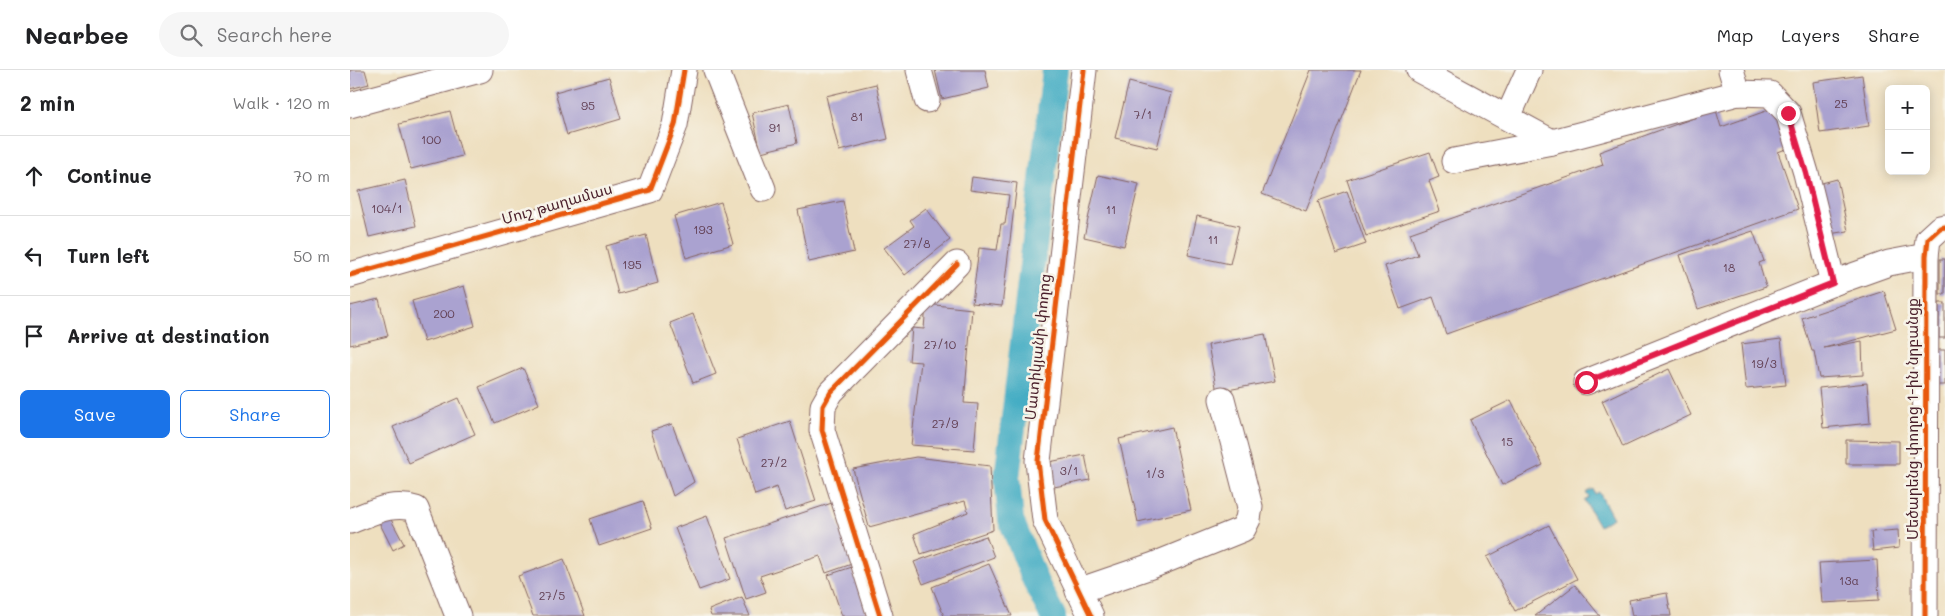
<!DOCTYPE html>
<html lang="en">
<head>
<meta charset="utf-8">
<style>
  :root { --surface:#fff; --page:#f6f6f6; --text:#202124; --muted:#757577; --line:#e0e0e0; --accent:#1a73e8 }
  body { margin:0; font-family:Mali,"Noto Sans Armenian",sans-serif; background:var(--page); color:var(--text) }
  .controls { position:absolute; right:15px; top:15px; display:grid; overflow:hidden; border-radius:8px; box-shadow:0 2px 12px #0003 }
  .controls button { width:45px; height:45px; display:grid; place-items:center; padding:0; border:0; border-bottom:1px solid var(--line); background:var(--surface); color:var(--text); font:25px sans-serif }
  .stop { position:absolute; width:15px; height:15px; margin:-11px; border:4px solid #e11d48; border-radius:50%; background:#fff }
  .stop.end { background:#e11d48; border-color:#fff; box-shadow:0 1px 5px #0008 }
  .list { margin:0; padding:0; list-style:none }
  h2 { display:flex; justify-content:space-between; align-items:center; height:65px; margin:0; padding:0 20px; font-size:21px }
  h2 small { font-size:16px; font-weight:400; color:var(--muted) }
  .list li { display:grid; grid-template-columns:32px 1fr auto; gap:15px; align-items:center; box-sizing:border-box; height:80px; padding:0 20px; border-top:1px solid var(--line) }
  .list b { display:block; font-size:19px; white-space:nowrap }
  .list em { font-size:16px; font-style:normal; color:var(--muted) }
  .actions { display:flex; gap:10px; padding:15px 20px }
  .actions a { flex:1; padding:11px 0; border:1px solid var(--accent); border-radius:8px; text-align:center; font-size:18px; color:var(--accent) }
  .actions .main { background:var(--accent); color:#fff }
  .icon { flex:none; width:28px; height:28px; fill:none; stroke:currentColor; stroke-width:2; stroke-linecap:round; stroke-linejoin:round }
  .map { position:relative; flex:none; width:1595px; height:546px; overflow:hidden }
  header { display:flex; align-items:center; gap:30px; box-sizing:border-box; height:70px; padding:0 25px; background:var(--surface); border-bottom:1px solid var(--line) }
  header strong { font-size:24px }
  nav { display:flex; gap:28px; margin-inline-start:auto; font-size:18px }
  .search { width:350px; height:45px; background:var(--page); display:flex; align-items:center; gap:12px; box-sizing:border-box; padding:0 18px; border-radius:28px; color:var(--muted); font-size:19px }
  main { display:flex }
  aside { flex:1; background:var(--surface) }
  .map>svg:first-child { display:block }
  .water { fill:#45adc4; stroke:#486678 }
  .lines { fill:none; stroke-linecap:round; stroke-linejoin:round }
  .canal { stroke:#45adc4; stroke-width:26 }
  .building { fill:#aaa2d0 }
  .minor-casing { stroke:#83625f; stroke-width:27 }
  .minor { stroke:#fff; stroke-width:25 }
  .cycleway-casing { stroke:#f7f3e8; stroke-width:8 }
  .cycleway { stroke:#e8590c; stroke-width:5 }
  .route { stroke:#e11d48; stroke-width:6 }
  .labels { text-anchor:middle; stroke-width:5; stroke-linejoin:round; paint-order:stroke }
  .number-label { font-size:12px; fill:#624054 }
  .street-label { font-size:15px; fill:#4a1f2b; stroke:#f7f3e8 }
</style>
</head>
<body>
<header>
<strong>Nearbee</strong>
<div class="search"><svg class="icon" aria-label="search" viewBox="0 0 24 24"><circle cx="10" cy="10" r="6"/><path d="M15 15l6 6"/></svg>Search here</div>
<nav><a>Map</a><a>Layers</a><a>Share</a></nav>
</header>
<main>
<aside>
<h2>2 min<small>Walk · 120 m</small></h2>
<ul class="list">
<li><svg class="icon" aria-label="ahead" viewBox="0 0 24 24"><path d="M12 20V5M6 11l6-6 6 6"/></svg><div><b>Continue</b></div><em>70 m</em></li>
<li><svg class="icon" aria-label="left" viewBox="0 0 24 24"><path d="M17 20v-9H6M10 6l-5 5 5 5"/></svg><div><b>Turn left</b></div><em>50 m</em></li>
<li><svg class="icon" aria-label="arrive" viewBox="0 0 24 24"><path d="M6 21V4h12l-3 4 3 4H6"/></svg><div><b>Arrive at destination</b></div></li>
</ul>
<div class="actions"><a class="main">Save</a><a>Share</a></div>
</aside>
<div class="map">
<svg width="1595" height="546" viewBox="0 0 1595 546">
  <rect width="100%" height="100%" fill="#f7f3e8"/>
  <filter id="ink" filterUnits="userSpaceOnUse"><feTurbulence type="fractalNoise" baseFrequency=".02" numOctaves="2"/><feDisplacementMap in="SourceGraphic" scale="10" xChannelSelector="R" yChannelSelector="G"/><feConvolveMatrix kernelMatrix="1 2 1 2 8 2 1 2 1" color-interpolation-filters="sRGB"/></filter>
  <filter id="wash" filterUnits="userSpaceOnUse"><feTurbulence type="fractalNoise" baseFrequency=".0096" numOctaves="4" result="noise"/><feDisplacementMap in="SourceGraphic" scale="20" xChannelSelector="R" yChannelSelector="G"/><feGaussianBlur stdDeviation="1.12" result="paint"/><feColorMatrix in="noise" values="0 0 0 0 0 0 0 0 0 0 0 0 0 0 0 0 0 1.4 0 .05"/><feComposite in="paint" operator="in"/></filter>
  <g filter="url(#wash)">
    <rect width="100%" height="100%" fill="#eedfbf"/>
    <polygon class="water" points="1243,419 1245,424 1249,422 1263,448 1249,456 1234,430 1239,427 1236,423"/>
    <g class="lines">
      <polyline class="canal" points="703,546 686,513 661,450 657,408 705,0"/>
    </g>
    <g id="blocks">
      <g class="building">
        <polygon points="0,0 15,0 19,14 0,19"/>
        <polygon points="585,0 635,0 639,18 592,29"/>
        <polygon points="961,0 1011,0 956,141 912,124"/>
        <polygon points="1512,5 1519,56 1470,63 1463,12"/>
        <polygon points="259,7 271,49 217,65 205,22"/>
        <polygon points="779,12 821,23 807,78 765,68"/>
        <polygon points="526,14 538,69 489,81 476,26"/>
        <polygon points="439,34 447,73 411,82 402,43"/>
        <polygon points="1427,37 1441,77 1428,82 1448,139 1096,264 1083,227 1050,239 1035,196 1068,185 1060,163 1253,95 1249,82 1366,40 1371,57"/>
        <polygon points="100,41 112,86 61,99 49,54"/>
        <polygon points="1080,82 1089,107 1079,111 1090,141 1016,166 997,110"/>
        <polygon points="748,105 789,114 774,176 734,167"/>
        <polygon points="622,107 667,113 652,236 622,233 629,178 647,180 651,154 655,154 659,125 620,120"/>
        <polygon points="1487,109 1498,161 1479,164 1468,114"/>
        <polygon points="55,110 66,156 19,167 8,121"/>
        <polygon points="997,121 1016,174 986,184 968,131"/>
        <polygon points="493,131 504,182 459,192 448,140"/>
        <polygon points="371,132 383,174 336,188 324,146"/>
        <polygon points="576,138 600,170 555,205 534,178 564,156 560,150"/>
        <polygon points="847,146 889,156 880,194 838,185"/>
        <polygon points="1403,161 1414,191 1409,193 1416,217 1348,239 1330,185"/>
        <polygon points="296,165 308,213 268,224 256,176"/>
        <rect x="1590" y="189" width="5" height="35"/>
        <polygon points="114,216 125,256 74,272 62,231"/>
        <polygon points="1534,221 1546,259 1474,278 1512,271 1513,305 1469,308 1464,281 1462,281 1452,248"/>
        <polygon points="29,229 38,266 0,275 0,236"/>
        <rect x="1589" y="233" width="6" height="35"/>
        <polygon points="576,234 622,239 614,333 628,334 624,380 561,375 571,292 559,291 562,258 574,259"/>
        <polygon points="343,244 366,304 343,313 320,253"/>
        <polygon points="915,264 925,311 867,322 858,275"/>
        <polygon points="1431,269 1436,315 1396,319 1391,274"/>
        <rect x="1588" y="280" width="7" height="35"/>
        <polygon points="173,298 189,334 145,353 129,317"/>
        <polygon points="1319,299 1341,345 1273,377 1252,331"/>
        <polygon points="1517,313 1520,353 1473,358 1469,318"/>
        <polygon points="109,328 125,364 59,393 43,357"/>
        <polygon points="1161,330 1193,395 1152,415 1120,350"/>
        <polygon points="440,351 466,431 435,441 427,417 405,425 387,369"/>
        <polygon points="322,354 344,412 323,426 301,361"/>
        <polygon points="822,357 841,440 788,452 769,369"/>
        <polygon points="1496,370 1549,371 1549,394 1496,394"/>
        <polygon points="735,385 740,410 704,417 699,392"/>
        <polygon points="566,387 640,396 643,460 571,484 564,464 618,442 615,431 519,457 503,399"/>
        <polygon points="293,431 302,458 249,476 240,449"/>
        <polygon points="482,433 502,494 476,503 470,486 410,506 416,522 396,529 376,468"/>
        <polygon points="38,444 54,474 43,480 28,450"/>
        <polygon points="357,446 380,509 349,520 325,458"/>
        <polygon points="1199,455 1227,509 1165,541 1137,487"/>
        <polygon points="1548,460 1549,478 1523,481 1521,462"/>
        <polygon points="636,466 644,487 573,514 564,492"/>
        <polygon points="214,489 235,546 183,546 168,506"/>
        <polygon points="1527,490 1529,530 1472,533 1469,493"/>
        <polygon points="639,494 662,546 594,546 582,517"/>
        <polygon points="502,497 518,546 492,546 478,505"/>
        <polygon points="1225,515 1250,546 1185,546"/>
        <polygon points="1317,523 1321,546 1282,546 1279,530"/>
        <polygon points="392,527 400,546 361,546 359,540"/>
      </g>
    </g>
  </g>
  <g filter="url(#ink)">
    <use href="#blocks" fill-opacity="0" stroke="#83625f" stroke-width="1"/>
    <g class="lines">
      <g class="minor-casing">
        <g id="minor">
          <polyline points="366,0 413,119"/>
          <polyline points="569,0 577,30"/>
          <polyline points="734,0 688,391 695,450 741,546"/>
          <polyline points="1069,0 1202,72"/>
          <polyline points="1381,0 1388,23"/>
          <polyline points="0,35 130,0"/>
          <polyline points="1158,47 1179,0"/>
          <polyline points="1104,91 1202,72 1388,23 1420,24 1438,43 1456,103 1483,213"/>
          <polyline points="0,205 300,120 325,55 334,0"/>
          <polyline points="1236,312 1483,213 1539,193 1576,186"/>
          <path d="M0 451C22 443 42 431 66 439L108 546"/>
          <polyline points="728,521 804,495 893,459 898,449 900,437 872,329"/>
          <polyline points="530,546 472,360 473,336 481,322 607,194"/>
          <polyline points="1575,546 1576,186 1578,169 1590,158 1595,157"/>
        </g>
      </g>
      <use href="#minor" class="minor"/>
      <g class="cycleway-casing">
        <g id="cycleway">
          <polyline points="734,0 688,391 695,450 741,546"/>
          <polyline points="0,205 300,120 325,55 334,0"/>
          <polyline points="530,546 472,360 473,336 481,322 607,194"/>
          <polyline points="1575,546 1576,186 1578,169 1590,158 1595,157"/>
        </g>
      </g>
      <use href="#cycleway" class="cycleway"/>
    </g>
  </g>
  <g class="lines" filter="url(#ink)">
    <polyline class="route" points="1236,312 1483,213 1456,103 1438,43"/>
  </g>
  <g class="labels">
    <g class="number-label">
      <text x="1491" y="38">25</text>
      <text x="238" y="40">95</text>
      <text x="793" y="49">7/1</text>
      <text x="507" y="51">81</text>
      <text x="425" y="62">91</text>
      <text x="81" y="74">100</text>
      <text x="37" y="143">104/1</text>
      <text x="761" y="144">11</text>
      <text x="353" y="164">193</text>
      <text x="863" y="174">11</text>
      <text x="567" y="178">27/8</text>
      <text x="282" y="199">195</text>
      <text x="1379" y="202">18</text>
      <text x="94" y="248">200</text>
      <text x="590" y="279">27/10</text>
      <text x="1414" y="298">19/3</text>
      <text x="595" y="358">27/9</text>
      <text x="1157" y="376">15</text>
      <text x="424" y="397">27/2</text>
      <text x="719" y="405">3/1</text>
      <text x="805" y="408">1/3</text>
      <text x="1499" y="515">13a</text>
      <text x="202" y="530">27/5</text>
    </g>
    <g class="street-label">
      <text transform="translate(207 134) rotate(-16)" y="5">Մուշ թաղամաս</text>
      <text transform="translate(688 277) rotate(-84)" y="5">Մատիկյանի փողոց</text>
      <text transform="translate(1563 349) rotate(-90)" y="5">Մեծարենց փողոց 1-ին նրբանցք</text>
    </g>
  </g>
</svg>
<div class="controls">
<button>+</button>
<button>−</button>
</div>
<div class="stop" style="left:1236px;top:312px"></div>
<div class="stop end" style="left:1438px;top:43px"></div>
</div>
</main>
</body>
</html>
